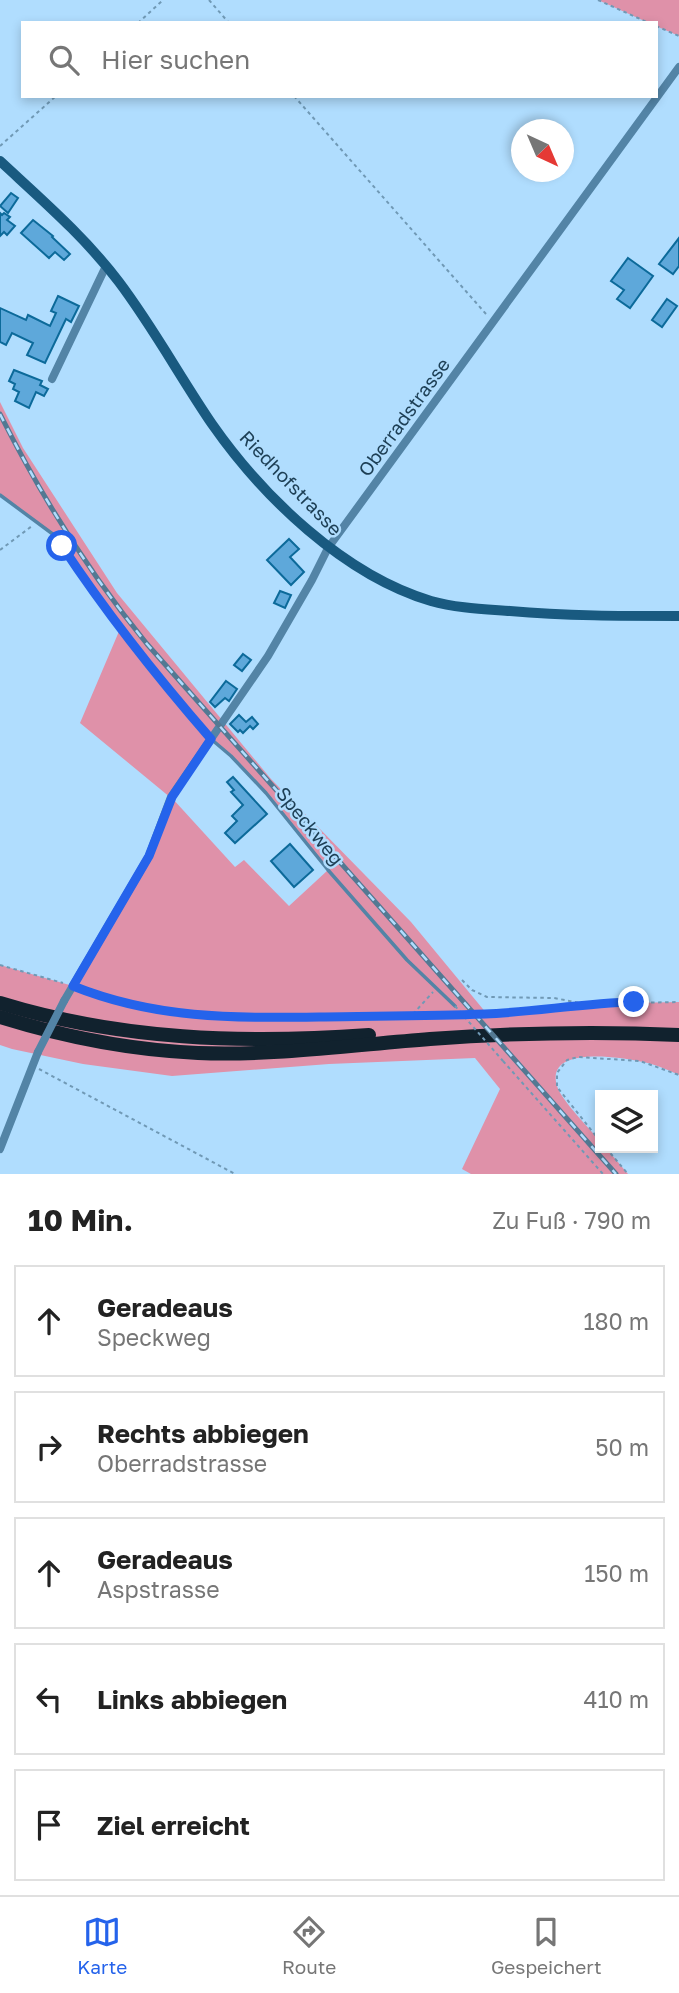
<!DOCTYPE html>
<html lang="de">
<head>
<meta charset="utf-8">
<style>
  :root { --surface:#fff; --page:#f2f2f2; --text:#222; --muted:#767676; --line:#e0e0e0; --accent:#2563eb }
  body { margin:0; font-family:"Golos Text",sans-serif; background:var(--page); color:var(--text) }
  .controls { position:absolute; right:21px; bottom:21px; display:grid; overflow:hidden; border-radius:0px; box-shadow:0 4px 10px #0003 }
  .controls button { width:63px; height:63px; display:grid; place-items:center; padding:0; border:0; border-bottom:2px solid var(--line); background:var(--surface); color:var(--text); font:35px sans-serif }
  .compass { position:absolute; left:511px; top:119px; width:63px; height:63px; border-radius:50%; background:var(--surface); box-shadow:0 4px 10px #0003; rotate:136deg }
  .stop { position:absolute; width:21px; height:21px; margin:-16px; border:5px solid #2563eb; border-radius:50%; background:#fff }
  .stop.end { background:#2563eb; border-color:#fff; box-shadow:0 2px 7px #0008 }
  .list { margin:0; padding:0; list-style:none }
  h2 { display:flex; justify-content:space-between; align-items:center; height:91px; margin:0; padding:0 28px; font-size:30px }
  h2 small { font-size:23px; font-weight:400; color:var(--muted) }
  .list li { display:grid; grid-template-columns:46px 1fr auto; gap:21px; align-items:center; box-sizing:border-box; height:112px; margin:0 14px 14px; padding:0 14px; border:2px solid var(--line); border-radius:0px }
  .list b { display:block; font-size:26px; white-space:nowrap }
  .list p { margin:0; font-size:23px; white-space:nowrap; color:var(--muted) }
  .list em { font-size:23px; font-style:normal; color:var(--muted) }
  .icon { flex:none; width:38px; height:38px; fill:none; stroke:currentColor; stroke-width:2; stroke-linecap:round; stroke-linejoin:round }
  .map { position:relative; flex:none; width:679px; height:1174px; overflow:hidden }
  .search { position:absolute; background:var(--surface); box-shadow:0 4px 10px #0003; left:21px; right:21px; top:21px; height:77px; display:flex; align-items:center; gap:18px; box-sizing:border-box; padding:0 24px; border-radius:0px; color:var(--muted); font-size:26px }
  .sheet { height:721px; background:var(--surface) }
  nav { display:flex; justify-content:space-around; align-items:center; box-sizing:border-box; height:98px; border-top:2px solid var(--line); background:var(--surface); font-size:19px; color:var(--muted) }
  nav a { display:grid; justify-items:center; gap:4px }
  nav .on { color:var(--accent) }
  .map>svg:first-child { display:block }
  .green { fill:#df91a9; fill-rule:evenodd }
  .building { fill:#5ea8da; stroke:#0c6a9a; stroke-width:2 }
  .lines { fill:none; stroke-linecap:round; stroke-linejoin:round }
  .path { stroke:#7099b5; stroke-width:2; stroke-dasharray:3.5 3.5; stroke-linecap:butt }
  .lane { stroke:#5384a6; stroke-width:3.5 }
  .street { stroke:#5384a6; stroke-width:8 }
  .secondary { stroke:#195a80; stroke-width:10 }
  .highway { stroke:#11222e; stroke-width:14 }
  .rail-casing { stroke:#537993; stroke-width:5 }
  .rail { stroke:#b0ddfe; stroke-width:2.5; stroke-dasharray:8; stroke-linecap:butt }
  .path-bridge { stroke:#7099b5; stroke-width:2; stroke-dasharray:3.5 3.5; stroke-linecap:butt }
  .street-bridge { stroke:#5384a6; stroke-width:8 }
  .route { stroke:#2563eb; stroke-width:9 }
  .labels { text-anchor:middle; stroke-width:5; stroke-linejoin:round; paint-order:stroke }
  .street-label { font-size:19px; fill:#1d3f55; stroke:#b0ddfe }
</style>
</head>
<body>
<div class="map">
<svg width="679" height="1174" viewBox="0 0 679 1174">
  <rect width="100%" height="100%" fill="#b0ddfe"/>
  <g class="green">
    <polygon points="598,0 679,0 679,36 656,26 656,23 649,23"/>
    <path d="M0 402 23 448 117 593 271 779 411 922 487 1014 582 1004 679 1002V1075C666 1069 652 1063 638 1061 617 1057 545 1046 557 1086 561 1100 590 1129 600 1141V1148H606L628 1174H471L462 1169 500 1089 475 1058 329 1064 172 1076 83 1064 12 1049 0 1045V965L73 986 149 856 171 798 80 723 120 629 54 535 0 495ZM211 739C256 778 291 825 328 870L289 906 244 860 235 867 172 798Z"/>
  </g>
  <g class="building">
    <polygon points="11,193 18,198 8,213 0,206"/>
    <polygon points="0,213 2,215 4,213 10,217 7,220 15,226 7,235 4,232 0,236"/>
    <polygon points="33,220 53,236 52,237 70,254 64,260 55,252 49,258 21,233"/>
    <polygon points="679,238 679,266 673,274 659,264"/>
    <polygon points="628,258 653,276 630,308 617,299 624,290 611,281"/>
    <polygon points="58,296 79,306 71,322 66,319 45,363 27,355 33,343 12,333 6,345 0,342 0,308 26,320 28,315 50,326 56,313 51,311"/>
    <polygon points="667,299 677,306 662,327 652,320"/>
    <polygon points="14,370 42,381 40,385 48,389 44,396 36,392 29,408 15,401 19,392 13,389 15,384 9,381"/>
    <polygon points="289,539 299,549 290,557 304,572 291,585 267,560"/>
    <polygon points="280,591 291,595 285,608 274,603"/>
    <polygon points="243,654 251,660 242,671 234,665"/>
    <polygon points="226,681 237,689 229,701 225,698 215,707 210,702"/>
    <polygon points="239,715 246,722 252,717 258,724 253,729 250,726 243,733 240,730 238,732 230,724"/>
    <polygon points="233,777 267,814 235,843 225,833 237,821 232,816 243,805 231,792 234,790 227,782"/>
    <polygon points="290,844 313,870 294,887 271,861"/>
  </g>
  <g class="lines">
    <g class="path">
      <polyline points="209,0 229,23"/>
      <polyline points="598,0 649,23"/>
      <polyline points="138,23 163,0"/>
      <polyline points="656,26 679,36"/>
      <polyline points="294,96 486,314"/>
      <polyline points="0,146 56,96"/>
      <polyline points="0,550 32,526"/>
      <polyline points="0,965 63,983"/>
      <polyline points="462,980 472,990 487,997 554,998 580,1003"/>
      <polyline points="81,989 115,1001 158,1011 232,1016 487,1014 582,1004 679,1002"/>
      <polyline points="413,1014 433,992"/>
      <polyline points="503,1061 603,1174"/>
      <polyline points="39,1069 235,1174"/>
      <polyline points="600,1141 557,1087 557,1073 567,1060 578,1057 640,1061 679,1075"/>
      <polyline points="606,1148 628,1174"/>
    </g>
    <polyline class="lane" points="0,495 54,535 110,617 167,689 211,739 231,756 266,793 328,870 407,960 455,1006"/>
    <g class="street">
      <polyline points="52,379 106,266"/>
      <polyline points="64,1001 149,856 171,797 268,656 312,580 328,548 679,67"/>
      <polyline points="0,1149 38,1052"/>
    </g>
    <path class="secondary" d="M0 161C42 200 85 237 119 282 153 327 180 377 212 424 263 497 344 575 431 601 456 608 483 609 510 611 566 616 622 616 679 616"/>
    <g class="highway">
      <path d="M0 1003C120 1040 244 1044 369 1035"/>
      <path d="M0 1017C64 1037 131 1050 198 1053 275 1056 353 1045 430 1039 513 1033 596 1031 679 1035"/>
    </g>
    <g class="rail-casing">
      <path id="rail" d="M0 414C41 496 89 573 147 644L616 1174"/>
    </g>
    <use href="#rail" class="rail"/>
    <polyline class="path-bridge" points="455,1006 503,1061"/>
    <polyline class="street-bridge" points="38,1052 64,1001"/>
  </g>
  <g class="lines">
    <path class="route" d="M62 546C107 614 157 677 211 739L172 797 149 856 73 986C155 1019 232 1018 320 1017 375 1016 430 1016 485 1014 535 1012 584 1003 634 1002"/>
  </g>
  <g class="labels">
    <g class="street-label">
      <text transform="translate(404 417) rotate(-54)" y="7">Oberradstrasse</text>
      <text transform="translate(291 483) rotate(46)" y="7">Riedhofstrasse</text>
      <text transform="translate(310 826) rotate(51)" y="7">Speckweg</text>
    </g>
  </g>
</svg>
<div class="controls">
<button><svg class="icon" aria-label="layers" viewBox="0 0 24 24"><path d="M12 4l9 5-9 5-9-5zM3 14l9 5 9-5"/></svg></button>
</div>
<svg class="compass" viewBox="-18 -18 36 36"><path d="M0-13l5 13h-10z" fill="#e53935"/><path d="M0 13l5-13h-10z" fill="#767676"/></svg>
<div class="stop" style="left:62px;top:546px"></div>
<div class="stop end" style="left:634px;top:1002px"></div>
<div class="search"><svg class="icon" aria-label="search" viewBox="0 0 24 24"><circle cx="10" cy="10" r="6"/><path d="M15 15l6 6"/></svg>Hier suchen</div>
</div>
<section class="sheet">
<h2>10 Min.<small>Zu Fuß · 790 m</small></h2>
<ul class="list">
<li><svg class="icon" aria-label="ahead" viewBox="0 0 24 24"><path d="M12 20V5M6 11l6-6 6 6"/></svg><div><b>Geradeaus</b><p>Speckweg</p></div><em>180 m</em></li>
<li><svg class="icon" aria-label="right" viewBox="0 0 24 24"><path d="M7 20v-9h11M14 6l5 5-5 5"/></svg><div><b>Rechts abbiegen</b><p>Oberradstrasse</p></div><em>50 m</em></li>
<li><svg class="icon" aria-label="ahead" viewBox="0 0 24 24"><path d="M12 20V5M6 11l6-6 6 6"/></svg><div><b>Geradeaus</b><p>Aspstrasse</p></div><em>150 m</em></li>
<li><svg class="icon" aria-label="left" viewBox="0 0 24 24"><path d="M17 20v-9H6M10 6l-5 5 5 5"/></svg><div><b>Links abbiegen</b></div><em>410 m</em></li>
<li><svg class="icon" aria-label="arrive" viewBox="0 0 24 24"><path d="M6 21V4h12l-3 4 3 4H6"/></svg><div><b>Ziel erreicht</b></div></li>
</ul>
</section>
<nav>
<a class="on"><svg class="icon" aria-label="map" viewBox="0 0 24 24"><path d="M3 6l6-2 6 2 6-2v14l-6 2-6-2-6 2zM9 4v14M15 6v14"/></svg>Karte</a>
<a><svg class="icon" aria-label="directions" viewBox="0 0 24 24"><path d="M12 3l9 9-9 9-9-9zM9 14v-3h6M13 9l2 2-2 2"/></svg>Route</a>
<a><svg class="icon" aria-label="saved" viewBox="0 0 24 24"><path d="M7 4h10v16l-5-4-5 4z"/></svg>Gespeichert</a>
</nav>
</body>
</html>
